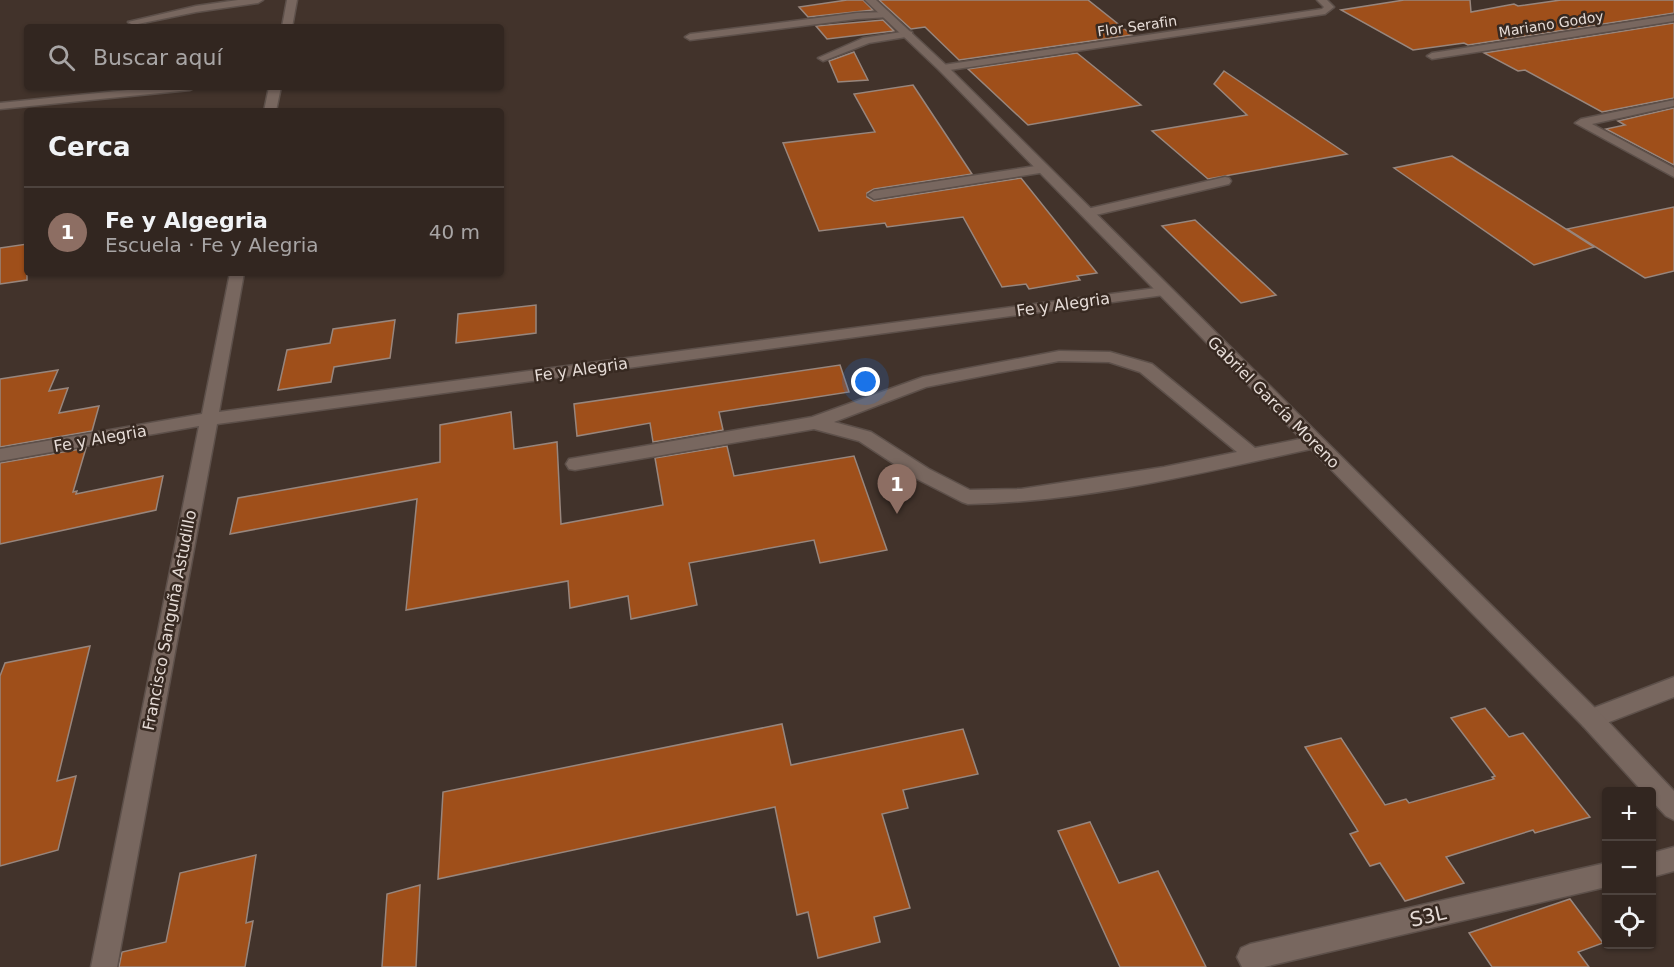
<!DOCTYPE html>
<html lang="es">
<head>
<meta charset="utf-8">
<style>
  :root { --surface:#322620; --page:#3a2e29; --text:#f1f3f6; --muted:#a8a5a5; --line:#4d433e; --accent:#d93025 }
  body { margin:0; font-family:"DejaVu Sans",sans-serif; background:var(--page); color:var(--text) }
  .controls { position:absolute; right:18px; bottom:18px; display:grid; overflow:hidden; border-radius:6px; box-shadow:0 2px 4px #0004 }
  .controls button { width:54px; height:54px; display:grid; place-items:center; padding:0; border:0; border-bottom:2px solid var(--line); background:var(--surface); color:var(--text); font:30px sans-serif }
  .you { position:absolute; left:866px; top:382px; width:21px; height:21px; margin:-15px; border:4px solid #fff; border-radius:50%; background:#1a73e8; box-shadow:0 0 0 9px #1a73e833 }
  .badge { display:grid; place-items:center; width:39px; height:39px; border-radius:50%; background:var(--accent); color:#fff; font-size:20px; font-weight:700 }
  .pin { position:absolute; translate:-50% -50px; filter:drop-shadow(0 2px 3px #0008) }
  .pin::after { content:''; position:absolute; top:32px; width:21px; height:18px; background:inherit; clip-path:polygon(0 0,100% 0,50% 100%) }
  .list { margin:0; padding:0; list-style:none }
  h2 { display:flex; justify-content:space-between; align-items:center; height:78px; margin:0; padding:0 24px; font-size:26px }
  h2 small { font-size:20px; font-weight:400; color:var(--muted) }
  .list li { display:grid; grid-template-columns:39px 1fr auto; gap:18px; align-items:center; box-sizing:border-box; height:90px; padding:0 24px; border-top:2px solid var(--line) }
  .list b { display:block; font-size:22px; white-space:nowrap }
  .list p { margin:0; font-size:20px; white-space:nowrap; color:var(--muted) }
  .list em { font-size:20px; font-style:normal; color:var(--muted) }
  .icon { flex:none; width:33px; height:33px; fill:none; stroke:currentColor; stroke-width:2; stroke-linecap:round; stroke-linejoin:round }
  .map { position:relative; flex:none; width:1674px; height:967px; overflow:hidden }
  .search { position:absolute; background:var(--surface); box-shadow:0 2px 4px #0004; left:24px; top:24px; width:480px; height:66px; display:flex; align-items:center; gap:15px; box-sizing:border-box; padding:0 21px; border-radius:6px; color:var(--muted); font-size:22px }
  .panel { position:absolute; background:var(--surface); box-shadow:0 2px 4px #0004; left:24px; top:108px; width:480px; height:168px; border-radius:6px }
  .map>svg:first-child { display:block }
  .building { fill:#9f4f1a; stroke:#98867d; stroke-width:1.5 }
  .lines { fill:none; stroke-linecap:round; stroke-linejoin:round }
  .service-casing { stroke:#5d504a; stroke-width:3 }
  .minor-casing { stroke:#5d504a; stroke-width:3 }
  .tertiary-casing { stroke:#5d504a; stroke-width:3 }
  .service { fill:#78675f; fill-rule:evenodd }
  .minor { fill:#78675f; fill-rule:evenodd }
  .tertiary { fill:#78675f; fill-rule:evenodd }
  .labels { text-anchor:middle; stroke-width:5; stroke-linejoin:round; paint-order:stroke }
  .far-street-label { font-size:14px; fill:#e6dcd7; stroke:#372921 }
  .street-label { font-size:16px; fill:#e6dcd7; stroke:#372921 }
  .near-street-label { font-size:20px; fill:#e6dcd7; stroke:#372921 }
</style>
</head>
<body>
<div class="map">
<svg width="1674" height="967" viewBox="0 0 1674 967">
  <rect width="100%" height="100%" fill="#42332b"/>
  <g class="building">
    <polygon points="847,0 863,0 873,10 808,17 799,7"/>
    <polygon points="879,0 1088,0 1132,35 959,60 925,27 911,29"/>
    <polygon points="1404,0 1470,0 1471,12 1514,4 1518,6 1561,0 1674,0 1674,13 1468,45 1464,43 1413,50 1341,10"/>
    <polygon points="883,20 894,31 827,39 816,26"/>
    <polygon points="1674,23 1674,98 1602,112 1525,70 1518,71 1484,53"/>
    <polygon points="854,52 868,80 838,82 829,61"/>
    <polygon points="1077,53 1141,105 1028,125 968,69"/>
    <polygon points="1224,71 1347,154 1208,179 1152,131 1247,115 1214,84"/>
    <polygon points="913,85 972,174 874,189 867,193 867,197 874,201 1021,178 1097,273 1077,276 1080,280 1029,289 1026,284 1002,287 963,217 887,227 885,223 819,231 783,143 875,132 854,94"/>
    <polygon points="1674,108 1674,165 1606,129 1625,125 1618,121"/>
    <polygon points="1452,156 1594,247 1534,265 1394,168"/>
    <polygon points="1674,207 1674,271 1645,278 1567,229"/>
    <polygon points="1195,220 1276,295 1241,303 1162,226"/>
    <polygon points="27,244 27,280 0,284 0,248"/>
    <polygon points="536,305 536,333 456,343 458,314"/>
    <polygon points="395,320 390,358 334,367 331,382 278,390 287,350 330,343 333,329"/>
    <polygon points="840,365 849,392 719,412 723,430 653,442 650,423 577,436 574,404"/>
    <polygon points="58,370 49,391 68,388 59,413 99,406 92,431 0,447 0,379"/>
    <polygon points="511,412 514,449 557,442 561,524 663,505 655,458 727,446 734,476 854,456 887,550 820,563 814,540 689,563 697,605 631,619 628,596 570,608 568,581 406,610 417,499 230,534 238,498 440,462 440,425"/>
    <polygon points="86,448 73,492 77,491 76,494 163,476 156,510 0,544 0,463"/>
    <polygon points="90,646 57,781 76,776 58,850 0,866 0,676 5,663"/>
    <polygon points="1485,708 1509,737 1523,733 1590,817 1535,833 1533,830 1446,857 1464,883 1405,901 1380,863 1370,866 1350,834 1358,831 1305,747 1341,738 1385,805 1406,799 1409,803 1494,779 1492,777 1495,776 1451,718"/>
    <polygon points="782,724 791,765 963,729 978,774 903,790 908,808 882,814 910,908 874,917 880,942 818,958 808,912 797,915 775,807 438,879 443,792"/>
    <polygon points="1090,822 1119,883 1158,871 1206,967 1120,967 1058,831"/>
    <polygon points="256,855 246,923 253,921 245,967 119,967 122,952 166,942 180,873"/>
    <polygon points="420,885 416,967 382,967 387,894"/>
    <polygon points="1570,899 1603,943 1578,952 1589,967 1492,967 1469,933"/>
  </g>
  <g class="lines">
    <g class="service-casing">
      <g id="service">
        <polygon points="238,0 263,0 258,3 196,12 133,25 128,22 196,6"/>
        <polygon points="886,12 891,15 889,17 857,19 690,40 685,37 690,34 857,13"/>
        <polygon points="908,31 912,32 912,36 869,43 823,61 818,58 863,38"/>
        <polygon points="1225,177 1229,178 1231,181 1229,184 1087,217 1080,213 1087,209"/>
        <path d="M1059 351 1110 352 1152 364 1255 448 1315 436 1321 438 1324 442 1321 446 1315 448C1201 473 1085 502 968 504L962 502 917 479 859 441 814 429 575 470 569 469 566 464 569 459 575 458 812 417 923 377ZM1059 361 1109 362 1140 372 1237 452 1164 467 1021 489 970 490 929 469 871 432 834 422 926 387Z"/>
        <polygon points="1674,847 1674,871 1652,877 1652,853"/>
        <polygon points="1606,863 1606,887 1264,967 1242,967 1237,957 1241,948 1250,944"/>
      </g>
    </g>
    <g class="minor-casing">
      <g id="minor">
        <polygon points="287,0 297,0 292,27 282,27"/>
        <polygon points="1317,0 1327,0 1334,7 1325,14 943,71 938,68 943,65 1322,9 1324,7"/>
        <polygon points="1674,15 1674,21 1432,59 1427,56 1432,53"/>
        <polygon points="157,87 196,87 190,90 0,109 0,103"/>
        <polygon points="269,87 281,87 276,111 264,111"/>
        <polygon points="1674,100 1674,106 1592,124 1674,168 1674,177 1575,123 1581,119"/>
        <polygon points="1042,165 1048,169 1046,172 874,199 868,195 874,191"/>
        <polygon points="230,273 244,273 219,412 1164,287 1171,291 1164,295 217,424 117,967 91,967 199,426 0,461 0,449 202,414"/>
        <polygon points="1674,677 1674,697 1591,729 1583,726 1580,719 1583,712"/>
      </g>
    </g>
    <g class="tertiary-casing">
      <polygon id="tertiary" points="865,0 876,0 947,66 1599,712 1674,791 1674,820 1666,816 1652,801 1652,792 1643,792 1583,726 939,70"/>
    </g>
    <use href="#service" class="service"/>
    <use href="#minor" class="minor"/>
    <use href="#tertiary" class="tertiary"/>
  </g>
  <g class="labels">
    <g class="far-street-label">
      <text transform="translate(1551 24) rotate(-9)" y="5">Mariano Godoy</text>
      <text transform="translate(1137 26) rotate(-8)" y="5">Flor Serafin</text>
    </g>
    <g class="street-label">
      <text transform="translate(1063 304) rotate(-8)" y="6">Fe y Alegria</text>
      <text transform="translate(581 369) rotate(-8)" y="6">Fe y Alegria</text>
      <text transform="translate(1274 402) rotate(45)" y="6">Gabriel García Moreno</text>
      <text transform="translate(100 438) rotate(-10)" y="6">Fe y Alegria</text>
      <text transform="translate(169 620) rotate(-79)" y="6">Francisco Sanguña Astudillo</text>
    </g>
    <g class="near-street-label">
      <text transform="translate(1428 916) rotate(-13)" y="7">S3L</text>
    </g>
  </g>
</svg>
<div class="controls">
<button>+</button>
<button>−</button>
<button><svg class="icon" aria-label="locate" viewBox="0 0 24 24"><circle cx="12" cy="12" r="6"/><path d="M12 2v4M12 18v4M2 12h4M18 12h4"/></svg></button>
</div>
<div class="you"></div>
<div class="pin badge" style="left:897px;top:514px;background:#8d6e63">1</div>
<div class="search"><svg class="icon" aria-label="search" viewBox="0 0 24 24"><circle cx="10" cy="10" r="6"/><path d="M15 15l6 6"/></svg>Buscar aquí</div>
<section class="panel">
<h2>Cerca<small></small></h2>
<ul class="list">
<li><span class="badge" style="background:#8d6e63">1</span><div><b>Fe y Algegria</b><p>Escuela · Fe y Alegria</p></div><em>40 m</em></li>
</ul>
</section>
</div>
</body>
</html>
